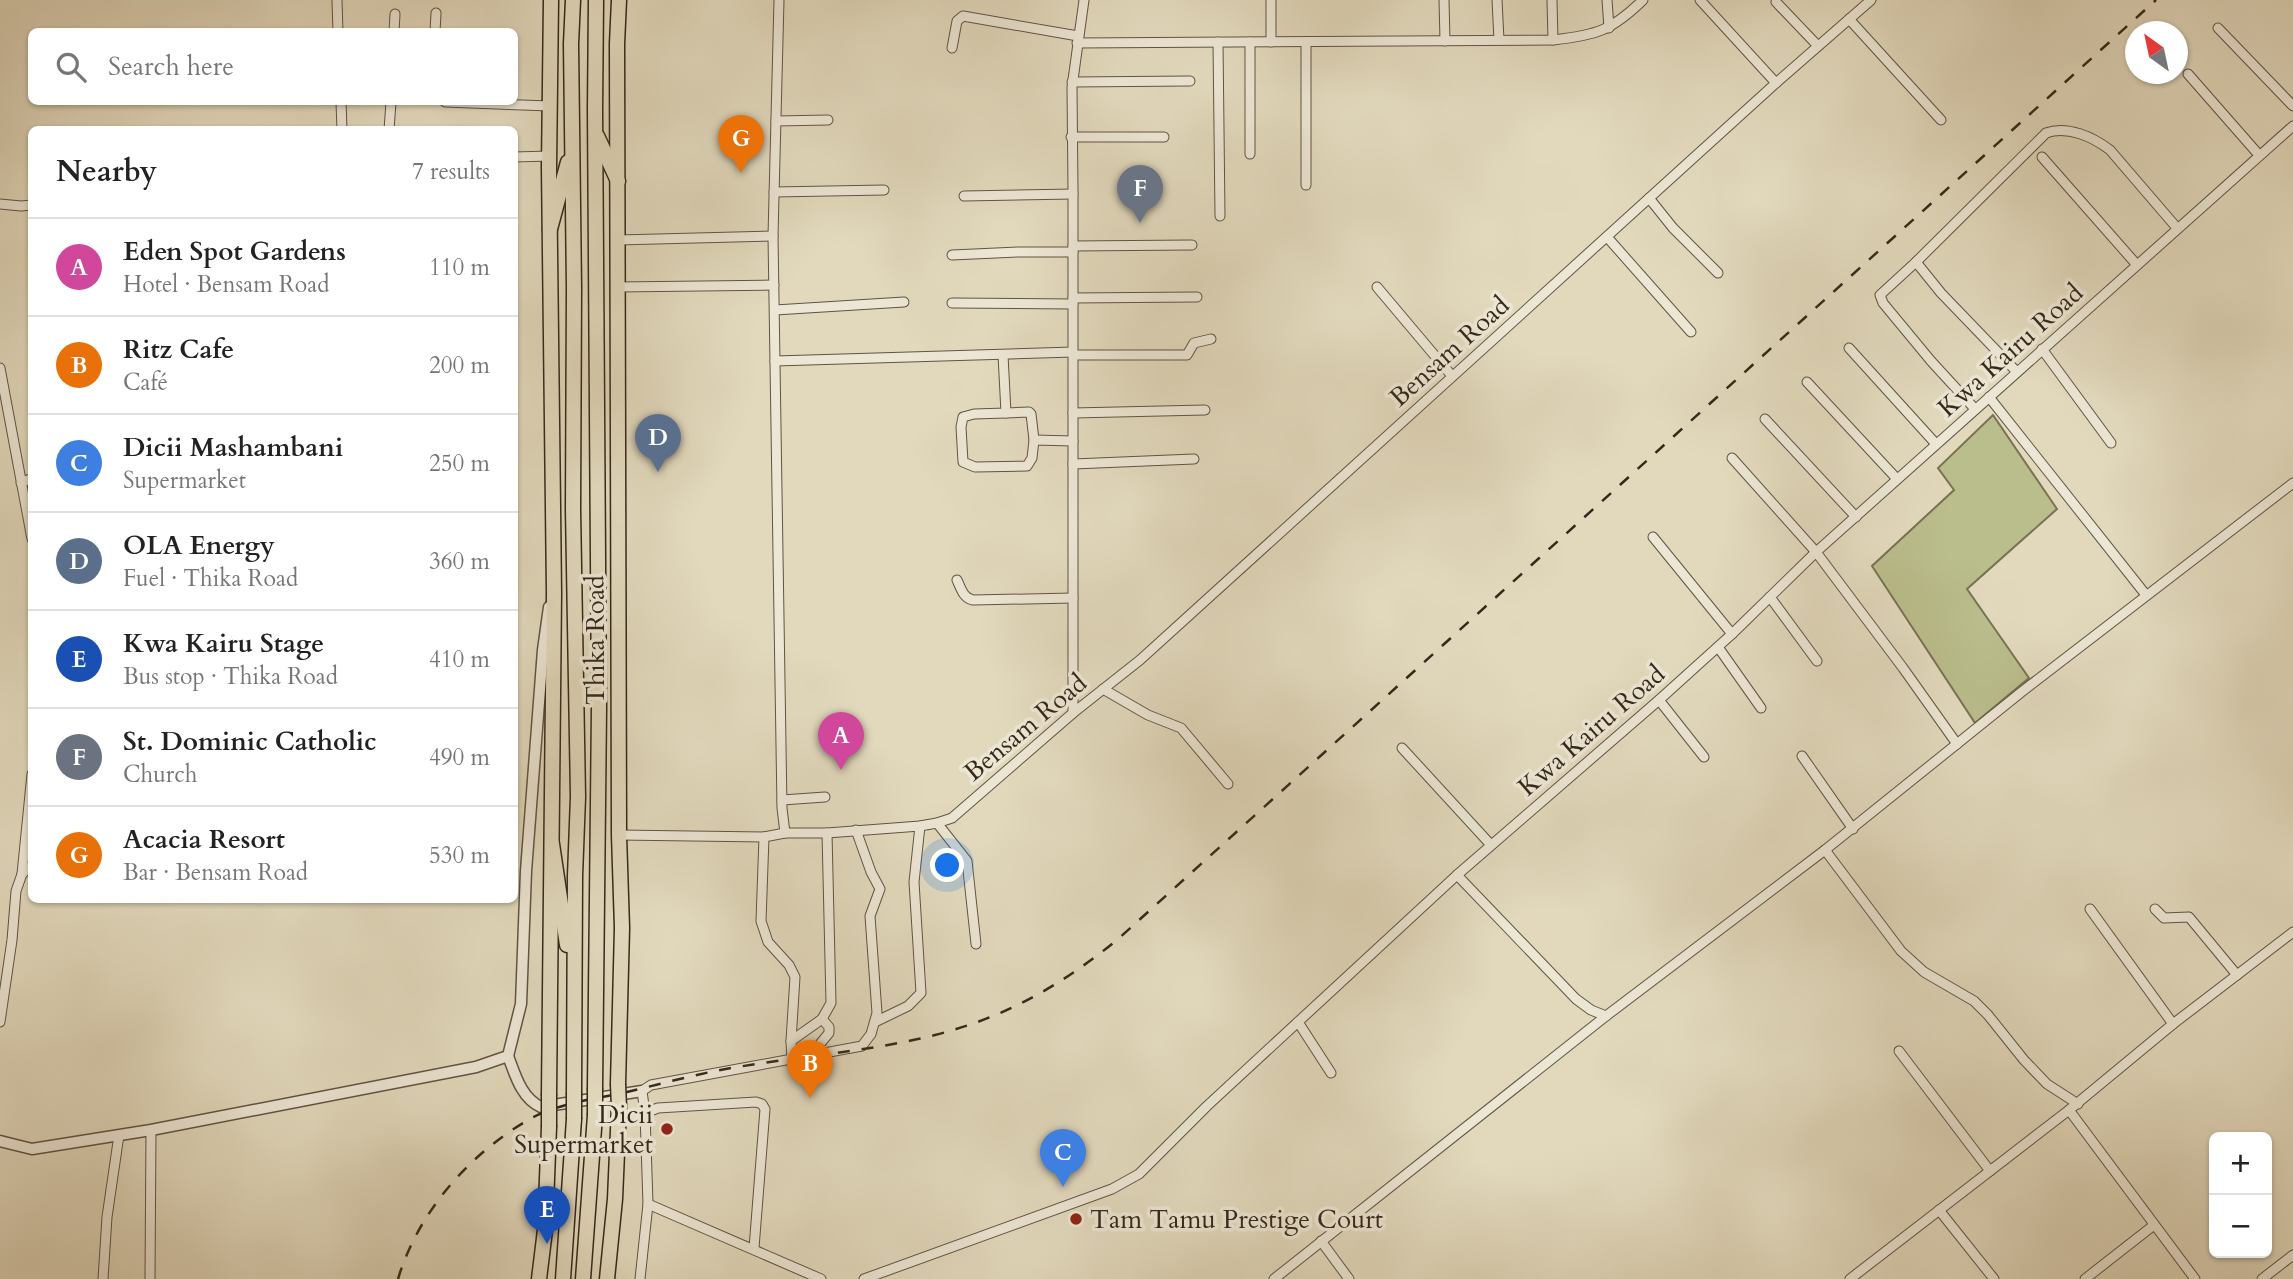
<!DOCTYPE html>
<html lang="en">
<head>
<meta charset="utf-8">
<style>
  :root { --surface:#fff; --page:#f6f6f6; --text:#222; --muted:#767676; --line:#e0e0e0; --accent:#d93025 }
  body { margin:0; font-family:Cardo,serif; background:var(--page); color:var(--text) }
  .controls { position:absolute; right:21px; bottom:21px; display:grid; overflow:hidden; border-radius:10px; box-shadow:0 2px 5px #0004 }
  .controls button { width:63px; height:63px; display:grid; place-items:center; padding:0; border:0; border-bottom:2px solid var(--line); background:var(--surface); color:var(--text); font:35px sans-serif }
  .compass { position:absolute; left:2125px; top:21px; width:63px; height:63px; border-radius:50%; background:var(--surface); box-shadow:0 2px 5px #0004; rotate:327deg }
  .you { position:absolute; left:948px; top:866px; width:24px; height:24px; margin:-18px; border:5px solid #fff; border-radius:50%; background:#1a73e8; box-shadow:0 0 0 10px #1a73e833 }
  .badge { display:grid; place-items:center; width:46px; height:46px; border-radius:50%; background:var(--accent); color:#fff; font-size:23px; font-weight:700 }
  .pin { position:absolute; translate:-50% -58px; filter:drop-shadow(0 2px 4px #0008) }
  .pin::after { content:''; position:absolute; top:37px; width:24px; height:21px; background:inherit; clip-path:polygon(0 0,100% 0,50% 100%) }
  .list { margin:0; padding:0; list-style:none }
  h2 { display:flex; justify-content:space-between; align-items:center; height:91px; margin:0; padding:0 28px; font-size:30px }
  h2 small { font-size:23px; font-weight:400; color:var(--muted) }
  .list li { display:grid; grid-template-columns:46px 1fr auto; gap:21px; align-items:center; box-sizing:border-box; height:98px; padding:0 28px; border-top:2px solid var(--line) }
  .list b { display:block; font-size:26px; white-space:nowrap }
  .list p { margin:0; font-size:23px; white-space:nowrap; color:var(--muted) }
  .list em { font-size:23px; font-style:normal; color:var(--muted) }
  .icon { flex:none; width:38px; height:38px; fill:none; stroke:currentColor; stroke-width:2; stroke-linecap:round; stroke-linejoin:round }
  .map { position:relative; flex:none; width:2293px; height:1279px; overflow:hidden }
  .search { position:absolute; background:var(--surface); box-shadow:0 2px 5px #0004; left:28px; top:28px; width:490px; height:77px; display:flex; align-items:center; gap:18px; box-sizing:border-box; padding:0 24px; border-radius:10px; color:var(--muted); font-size:26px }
  .panel { position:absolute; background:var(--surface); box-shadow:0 2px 5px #0004; left:28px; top:126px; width:490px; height:777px; border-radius:10px }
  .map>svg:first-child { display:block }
  .green { fill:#babd8c; stroke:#787253; stroke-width:2 }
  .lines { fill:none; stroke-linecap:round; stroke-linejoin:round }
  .minor-casing { stroke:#605443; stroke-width:11 }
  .tertiary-casing { stroke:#605443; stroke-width:13 }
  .primary-casing { stroke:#35281a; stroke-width:17 }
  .trunk-casing { stroke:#35281a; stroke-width:17 }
  .minor { stroke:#ece6d4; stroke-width:9 }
  .tertiary { stroke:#ece6d4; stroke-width:10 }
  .primary { stroke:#e2d9bd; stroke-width:14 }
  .trunk { stroke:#e2d9bd; stroke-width:14 }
  .rail { stroke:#35281a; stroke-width:2.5; stroke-dasharray:12 12; stroke-linecap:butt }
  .primary-bridge-casing { stroke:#35281a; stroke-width:17; stroke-linecap:butt }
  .trunk-bridge-casing { stroke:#35281a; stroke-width:17; stroke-linecap:butt }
  .primary-bridge { stroke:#e2d9bd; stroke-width:14 }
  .trunk-bridge { stroke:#e2d9bd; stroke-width:14 }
  .poi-dot { fill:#8f2418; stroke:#ece6d4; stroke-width:2.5 }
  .labels { text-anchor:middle; stroke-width:7; stroke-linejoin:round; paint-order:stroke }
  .street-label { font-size:26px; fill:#35281a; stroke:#ece6d4 }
  .poi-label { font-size:26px; fill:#35281a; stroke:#ece6d4; text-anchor:end }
</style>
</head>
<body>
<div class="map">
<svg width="2293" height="1279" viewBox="0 0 2293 1279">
  <rect width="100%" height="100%" fill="#e2d9bd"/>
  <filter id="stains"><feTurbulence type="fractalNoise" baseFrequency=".00286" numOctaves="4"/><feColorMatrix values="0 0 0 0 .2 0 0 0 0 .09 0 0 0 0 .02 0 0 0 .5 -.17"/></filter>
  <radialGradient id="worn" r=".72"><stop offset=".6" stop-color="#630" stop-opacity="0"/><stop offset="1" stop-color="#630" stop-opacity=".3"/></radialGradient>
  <polygon class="green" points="1993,415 2057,509 1967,589 2029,678 1975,723 1872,566 1954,490 1938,468"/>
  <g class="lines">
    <g class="minor-casing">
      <g id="minor">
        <polyline points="337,0 338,32"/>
        <polyline points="779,0 773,236 782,808 785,833 827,833 920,826 937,823 952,818 1073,713 1140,660 1776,83 1871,0"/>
        <polyline points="1271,0 1271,42"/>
        <polyline points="1444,0 1445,41"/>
        <polyline points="1497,0 1499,40"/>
        <polyline points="1552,0 1553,40"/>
        <polyline points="1607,0 1609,28"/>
        <polyline points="1700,0 1776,83"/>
        <polyline points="1776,2 1818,46"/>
        <polyline points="1849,19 1941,120"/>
        <polyline points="2218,28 2293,106"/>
        <polyline points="394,32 395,14"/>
        <polyline points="435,32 436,13"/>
        <polyline points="1218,42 1220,216"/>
        <polyline points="1250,42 1250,154"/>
        <path d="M1077 43 1553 40C1597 35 1611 31 1643 0"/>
        <polyline points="952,48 957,21 963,16 1078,36"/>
        <polyline points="2188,74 2259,155"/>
        <polyline points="1072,82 1190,81"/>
        <polyline points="341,102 342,130"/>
        <polyline points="445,102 550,106"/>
        <polyline points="776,121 828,120"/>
        <polyline points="389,130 391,102"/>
        <polyline points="1071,137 1164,137"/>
        <polyline points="514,157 550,156"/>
        <polyline points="2042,157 2137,265"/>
        <polyline points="1306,185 1306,42"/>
        <polyline points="774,192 884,190"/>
        <polyline points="964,196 1073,194"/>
        <polyline points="1649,198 1673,228 1718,273"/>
        <polyline points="0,204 21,206 32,205"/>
        <polyline points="1607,237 1691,332"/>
        <polyline points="618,240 773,236"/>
        <polyline points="1073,246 1192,245"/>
        <polyline points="952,255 1018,252 1073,252"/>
        <polyline points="1916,262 1941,293 2017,372"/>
        <polyline points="617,287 774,285"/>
        <polyline points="1377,287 1452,376"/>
        <polyline points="1073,298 1197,297"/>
        <polyline points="952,303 1073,304"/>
        <polyline points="775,310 904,302"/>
        <polyline points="1849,348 1936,444"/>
        <polyline points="2042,349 2111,443"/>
        <polyline points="1003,355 1006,413 974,414 963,417 961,427 963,462 975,467 1027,466 1032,458 1034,440 1073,441"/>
        <polyline points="1073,355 1187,355 1194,343 1211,339"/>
        <polyline points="775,361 1073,352"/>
        <polyline points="0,368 32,539"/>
        <polyline points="1807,382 1897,479"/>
        <polyline points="1989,397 2146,595"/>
        <path d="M1975 409 1931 361 1883 303 1880 295 1916 262 2046 133C2067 125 2093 137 2110 150L2177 228"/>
        <polyline points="1006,413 1029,412 1031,414 1034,440"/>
        <polyline points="1073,413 1205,410"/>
        <polyline points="1765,419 1856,517"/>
        <polyline points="1732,458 1816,552 1903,668 1957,744"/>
        <polyline points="1073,464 1194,459"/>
        <polyline points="21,483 32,478"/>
        <polyline points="1653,537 1732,634"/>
        <path d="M957 580C961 588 963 598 973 600L1073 598"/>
        <polyline points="1770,597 1817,661"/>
        <polyline points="1718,647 1761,708"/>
        <polyline points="1103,689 1148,715 1181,728 1228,784"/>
        <polyline points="1659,700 1704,757"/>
        <polyline points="1073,713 1073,190 1072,87 1084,0"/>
        <polyline points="1402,748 1491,845"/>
        <polyline points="1802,756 1853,829"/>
        <polyline points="782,800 825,797"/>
        <polyline points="937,823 967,861 976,944"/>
        <polyline points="785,833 764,837 761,921 768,942 789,965 795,977 791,1041 792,1059"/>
        <polyline points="619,835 764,837"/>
        <polyline points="1825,850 1901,951 1924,972 1974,1001 1988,1015 2024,1060 2047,1084 2078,1104"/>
        <polyline points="22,874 32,774"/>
        <polyline points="1457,875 1576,999 1591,1010 1606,1016"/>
        <polyline points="2090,909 2173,1024"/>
        <polyline points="2155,909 2164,918 2189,917 2237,975"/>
        <polyline points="0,1022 12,940 16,891 22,874 32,865"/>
        <polyline points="875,1022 908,1006 921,993 914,882 920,826"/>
        <polyline points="1298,1022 1331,1073"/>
        <polyline points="791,1041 822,1019 831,1003 827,833"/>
        <polyline points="1899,1051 1990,1171"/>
        <polyline points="810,1056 829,1033 829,1027 822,1019"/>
        <polyline points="2069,1110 2195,1279"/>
        <polyline points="645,1113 642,1091 651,1085 862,1046 871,1034 877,1013 870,916 880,889 871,872 856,830"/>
        <polyline points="648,1204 821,1279"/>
        <polyline points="1939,1210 1994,1279"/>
        <polyline points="1321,1241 1349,1279"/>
        <polyline points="103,1279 107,1217 119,1135"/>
        <polyline points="150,1279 151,1130"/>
        <polyline points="640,1279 648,1204 645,1113 658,1108 756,1102 762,1104 765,1109 754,1248"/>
        <polyline points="864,1279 1112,1189 1139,1174 1207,1106 1457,875 1659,700 1732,634 1816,552 2293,126"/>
        <polyline points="1274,1279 1606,1016 1825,850 2024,690 2293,483"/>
        <polyline points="1850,1279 2069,1110 2173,1024 2293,932"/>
        <polyline points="2085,1279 2154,1225"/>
        <polyline points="2262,1279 2293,1255"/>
      </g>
    </g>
    <g class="tertiary-casing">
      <g id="tertiary">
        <path d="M508 1056C515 1074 521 1098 541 1107L642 1091"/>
        <polyline points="0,1141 32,1149 151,1130 476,1067 508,1056 521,1004 526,871 543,650 549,607"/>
      </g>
    </g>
    <g class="primary-casing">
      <g id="primary">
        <polyline points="618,1084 622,928 619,835 617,44 619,0"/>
        <polyline points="549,1094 554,593 549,167 551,0"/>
        <polyline points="539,1279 545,1230 549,1127"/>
        <polyline points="607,1279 615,1199 619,1107"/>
      </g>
    </g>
    <g class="trunk-casing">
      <g id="trunk">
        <polyline points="573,0 571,44 574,288 573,509 578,797 575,876 574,1093"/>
        <polyline points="597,136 618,181"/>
        <polyline points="550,229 568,162"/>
        <polyline points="552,844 567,945"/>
        <polyline points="595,1088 599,708 595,110 596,0"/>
        <polyline points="563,1279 574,1119"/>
        <polyline points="583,1279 595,1115"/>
      </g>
    </g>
    <use href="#minor" class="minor"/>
    <use href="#tertiary" class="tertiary"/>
    <use href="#primary" class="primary"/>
    <use href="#trunk" class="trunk"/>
    <path class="rail" d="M398 1279C418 1212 470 1153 530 1119 558 1103 596 1099 627 1092 656 1085 686 1077 715 1071 788 1057 863 1053 935 1035 1006 1017 1060 986 1117 940L2156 0"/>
    <g class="primary-bridge-casing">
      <g id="primary-bridge">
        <polyline points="618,1084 619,1107"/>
        <polyline points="549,1127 549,1094"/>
      </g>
    </g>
    <g class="trunk-bridge-casing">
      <g id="trunk-bridge">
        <polyline points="574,1093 574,1119"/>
        <polyline points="595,1115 595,1088"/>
      </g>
    </g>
    <use href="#primary-bridge" class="primary-bridge"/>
    <use href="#trunk-bridge" class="trunk-bridge"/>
  </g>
  <g class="poi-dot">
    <circle cx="667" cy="1129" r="7"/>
    <circle cx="1076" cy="1219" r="7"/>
  </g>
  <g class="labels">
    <g class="street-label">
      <text transform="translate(2010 350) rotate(-42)" y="9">Kwa Kairu Road</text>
      <text transform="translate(1449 351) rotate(-42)" y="9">Bensam Road</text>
      <text transform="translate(595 640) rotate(-90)" y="9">Thika Road</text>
      <text transform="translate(1025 727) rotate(-40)" y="9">Bensam Road</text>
      <text transform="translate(1591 730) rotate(-41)" y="9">Kwa Kairu Road</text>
    </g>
    <g class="poi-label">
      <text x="653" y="1123">Dicii<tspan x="653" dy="30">Supermarket</tspan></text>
      <text x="1090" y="1228" text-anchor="start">Tam Tamu Prestige Court</text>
    </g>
  </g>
  <rect width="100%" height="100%" filter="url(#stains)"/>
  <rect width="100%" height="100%" fill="url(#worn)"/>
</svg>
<div class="controls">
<button>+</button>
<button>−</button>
</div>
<svg class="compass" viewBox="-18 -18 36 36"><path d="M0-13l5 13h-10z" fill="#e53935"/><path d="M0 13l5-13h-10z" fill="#767676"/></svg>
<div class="you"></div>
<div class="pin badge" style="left:841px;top:770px;background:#d1479c">A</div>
<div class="pin badge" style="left:810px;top:1098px;background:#e8710a">B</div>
<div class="pin badge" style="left:1063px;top:1187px;background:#3f7fe0">C</div>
<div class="pin badge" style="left:658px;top:472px;background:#5c6f8a">D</div>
<div class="pin badge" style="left:547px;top:1244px;background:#1a4fb4">E</div>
<div class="pin badge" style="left:1140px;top:223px;background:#6b7280">F</div>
<div class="pin badge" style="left:741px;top:173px;background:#e8710a">G</div>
<div class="search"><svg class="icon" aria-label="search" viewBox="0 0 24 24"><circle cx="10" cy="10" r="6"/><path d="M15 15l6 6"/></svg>Search here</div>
<section class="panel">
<h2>Nearby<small>7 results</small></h2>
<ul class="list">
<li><span class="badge" style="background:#d1479c">A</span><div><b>Eden Spot Gardens</b><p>Hotel · Bensam Road</p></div><em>110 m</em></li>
<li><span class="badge" style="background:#e8710a">B</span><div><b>Ritz Cafe</b><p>Café</p></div><em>200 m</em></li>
<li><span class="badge" style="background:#3f7fe0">C</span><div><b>Dicii Mashambani</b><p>Supermarket</p></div><em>250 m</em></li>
<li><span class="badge" style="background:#5c6f8a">D</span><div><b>OLA Energy</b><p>Fuel · Thika Road</p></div><em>360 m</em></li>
<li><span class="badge" style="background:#1a4fb4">E</span><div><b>Kwa Kairu Stage</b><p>Bus stop · Thika Road</p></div><em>410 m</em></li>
<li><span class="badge" style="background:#6b7280">F</span><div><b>St. Dominic Catholic</b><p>Church</p></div><em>490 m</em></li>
<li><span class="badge" style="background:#e8710a">G</span><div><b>Acacia Resort</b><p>Bar · Bensam Road</p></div><em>530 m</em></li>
</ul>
</section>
</div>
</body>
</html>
